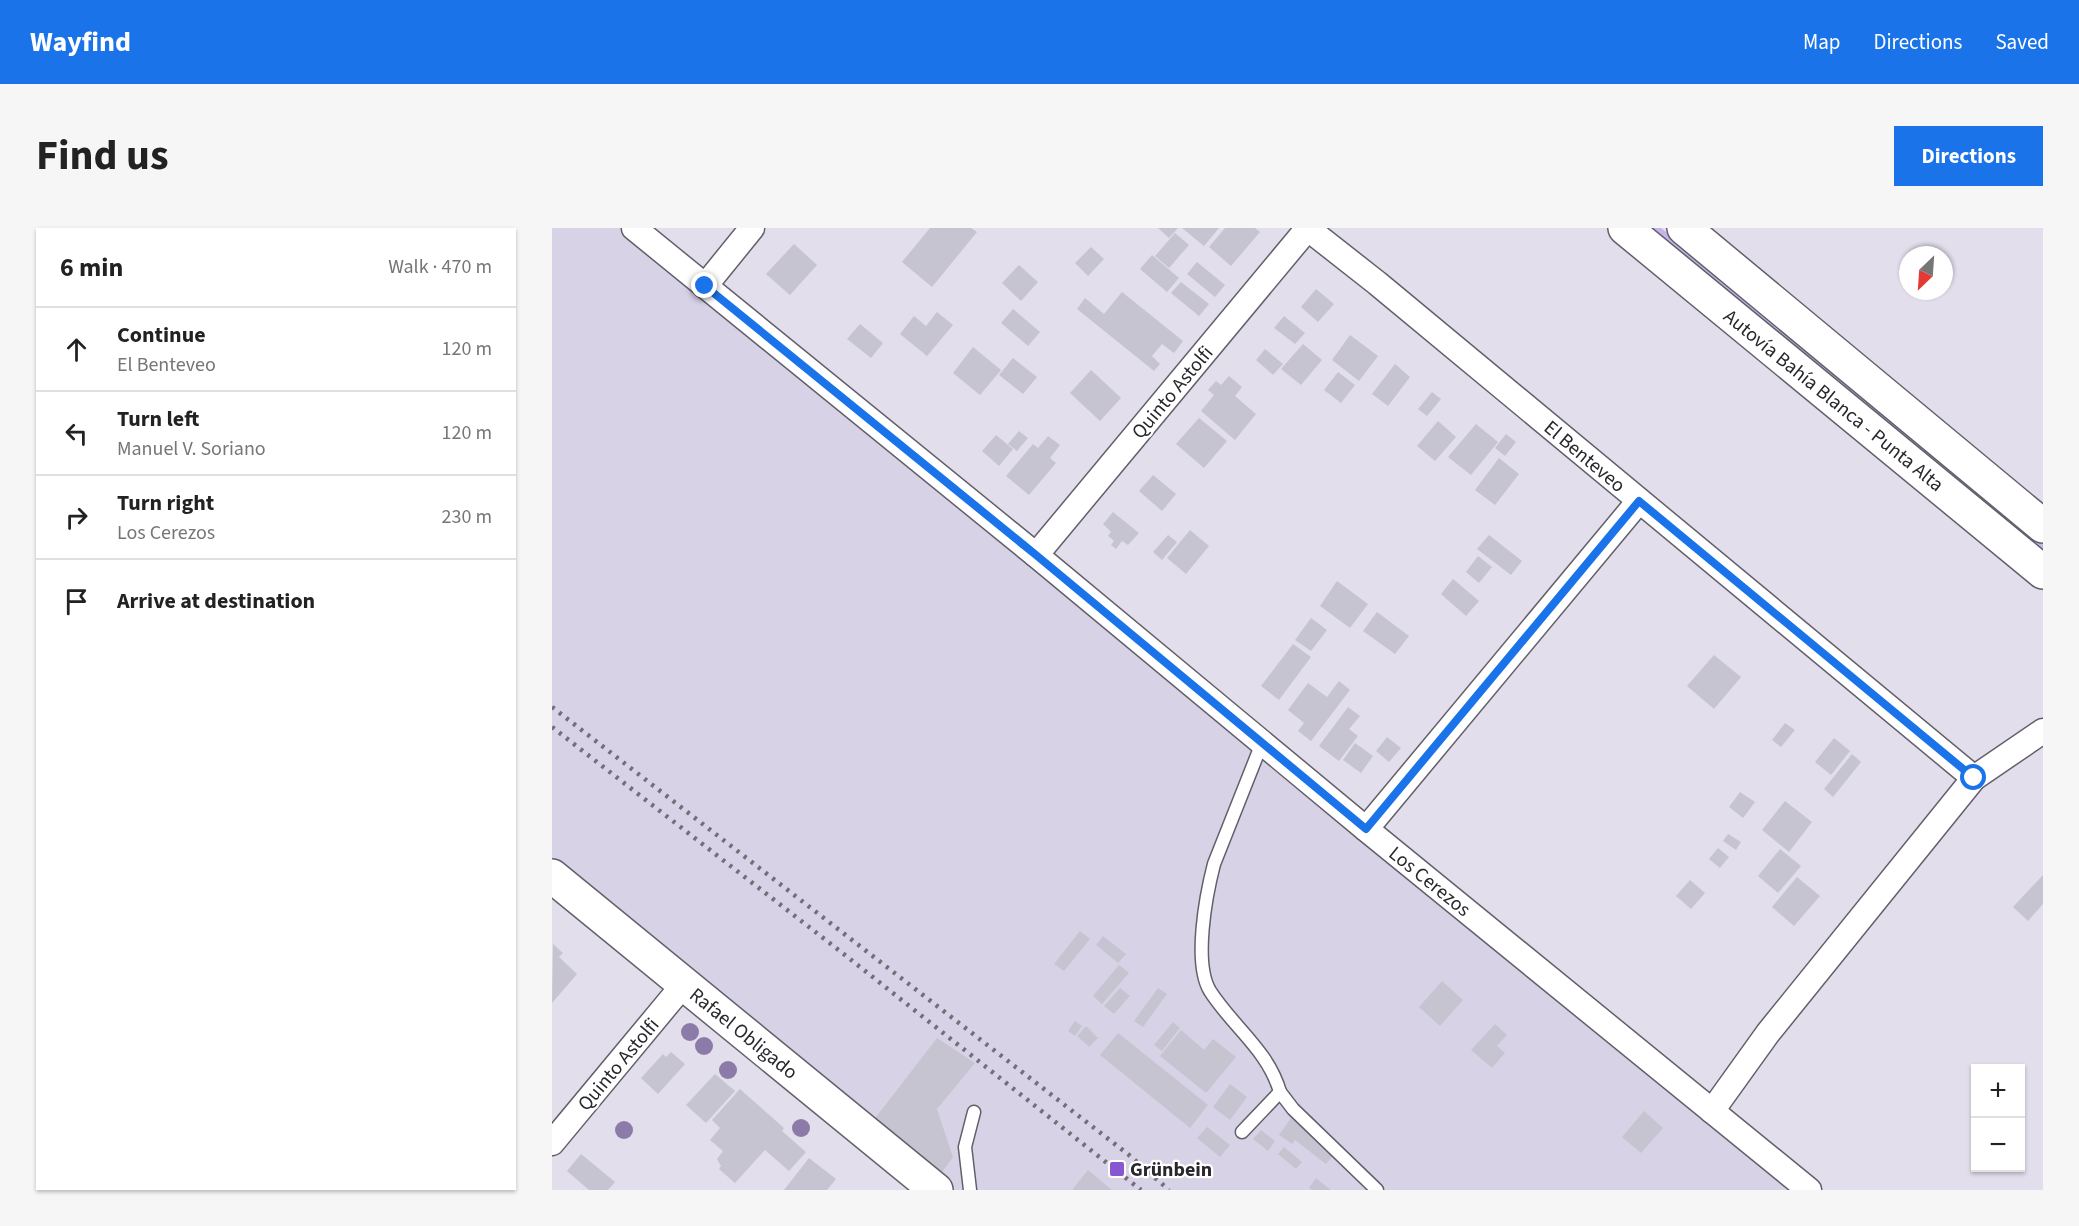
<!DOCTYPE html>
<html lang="en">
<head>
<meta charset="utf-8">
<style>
  :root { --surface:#fff; --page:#f6f6f6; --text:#222; --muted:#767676; --line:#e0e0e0; --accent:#1a73e8 }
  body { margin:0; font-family:"Source Sans 3",sans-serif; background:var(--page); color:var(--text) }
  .controls { position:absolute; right:18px; bottom:18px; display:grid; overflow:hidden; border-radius:0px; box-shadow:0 2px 4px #0004 }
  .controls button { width:54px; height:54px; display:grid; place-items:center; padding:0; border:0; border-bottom:2px solid var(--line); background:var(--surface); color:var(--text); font:30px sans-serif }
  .compass { position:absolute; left:1347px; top:18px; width:54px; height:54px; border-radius:50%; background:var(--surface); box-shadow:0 2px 4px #0004; rotate:205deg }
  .stop { position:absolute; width:18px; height:18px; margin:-14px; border:4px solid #1a73e8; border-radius:50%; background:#fff }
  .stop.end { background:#1a73e8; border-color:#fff; box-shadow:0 2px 6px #0008 }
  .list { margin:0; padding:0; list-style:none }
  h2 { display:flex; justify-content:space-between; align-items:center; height:78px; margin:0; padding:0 24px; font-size:26px }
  h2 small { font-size:20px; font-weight:400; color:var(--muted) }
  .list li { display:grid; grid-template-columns:39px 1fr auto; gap:18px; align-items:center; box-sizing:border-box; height:84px; padding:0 24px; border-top:2px solid var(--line) }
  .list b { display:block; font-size:22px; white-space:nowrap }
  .list p { margin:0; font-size:20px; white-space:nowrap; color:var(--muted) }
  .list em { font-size:20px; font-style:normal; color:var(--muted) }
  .icon { flex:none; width:33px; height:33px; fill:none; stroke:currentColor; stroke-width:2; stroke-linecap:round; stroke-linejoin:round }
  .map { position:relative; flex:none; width:1491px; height:962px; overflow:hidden; border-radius:0px }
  header { display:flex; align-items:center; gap:36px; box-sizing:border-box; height:84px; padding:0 30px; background:var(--accent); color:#fff }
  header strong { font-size:28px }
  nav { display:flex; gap:33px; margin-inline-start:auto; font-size:21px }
  .intro { display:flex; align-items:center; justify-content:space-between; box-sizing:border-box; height:144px; padding:0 36px }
  h1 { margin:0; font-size:42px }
  .button { padding:15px 27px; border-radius:0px; background:var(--accent); color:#fff; font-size:21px; font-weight:700 }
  main { display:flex; gap:36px; padding:0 36px }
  aside { flex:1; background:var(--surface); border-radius:0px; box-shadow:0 2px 4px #0004 }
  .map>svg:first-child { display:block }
  .built { fill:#d8d2e6 }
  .green { fill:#c5b5eb }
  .building { fill:#c7c4d1 }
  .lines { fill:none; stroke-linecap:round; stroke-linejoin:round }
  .lane-casing { stroke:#625f6a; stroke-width:15 }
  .street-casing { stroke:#625f6a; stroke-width:27 }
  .secondary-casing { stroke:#625f6a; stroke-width:36 }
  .highway-casing { stroke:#625f6a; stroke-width:36 }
  .lane { stroke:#fff; stroke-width:12 }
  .street { stroke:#fff; stroke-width:24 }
  .secondary { stroke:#fff; stroke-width:33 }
  .highway { stroke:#fff; stroke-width:33 }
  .rail { stroke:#716f78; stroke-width:4.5; stroke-dasharray:3 6; stroke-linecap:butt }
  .tree { fill:#8c7aa9 }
  .route { stroke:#1a73e8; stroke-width:8 }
  .poi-dot { fill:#8657d0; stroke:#fff; stroke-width:2 }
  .labels { text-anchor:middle; stroke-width:4.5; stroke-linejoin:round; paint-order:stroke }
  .street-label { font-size:20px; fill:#28272c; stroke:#fff }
  .poi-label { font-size:20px; font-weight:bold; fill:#28272c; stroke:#fff; text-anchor:start }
</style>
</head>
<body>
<header>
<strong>Wayfind</strong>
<nav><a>Map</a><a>Directions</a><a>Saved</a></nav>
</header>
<div class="intro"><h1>Find us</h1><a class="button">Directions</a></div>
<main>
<aside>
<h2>6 min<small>Walk · 470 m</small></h2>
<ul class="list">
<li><svg class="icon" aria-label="ahead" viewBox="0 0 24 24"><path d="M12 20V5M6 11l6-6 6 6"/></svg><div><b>Continue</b><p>El Benteveo</p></div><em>120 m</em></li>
<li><svg class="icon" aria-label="left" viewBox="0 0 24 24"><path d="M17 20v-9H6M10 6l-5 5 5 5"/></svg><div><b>Turn left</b><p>Manuel V. Soriano</p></div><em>120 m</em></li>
<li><svg class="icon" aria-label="right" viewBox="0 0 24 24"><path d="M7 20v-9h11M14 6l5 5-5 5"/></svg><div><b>Turn right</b><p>Los Cerezos</p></div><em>230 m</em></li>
<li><svg class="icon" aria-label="arrive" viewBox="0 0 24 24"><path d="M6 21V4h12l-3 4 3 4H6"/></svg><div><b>Arrive at destination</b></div></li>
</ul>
</aside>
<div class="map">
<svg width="1491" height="962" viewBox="0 0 1491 962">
  <rect width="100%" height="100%" fill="#e2deec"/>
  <polygon class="built" points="0,0 82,0 1257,962 384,962 0,648"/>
  <polygon class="green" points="1095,0 1109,0 1491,315 1491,325"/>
  <g class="building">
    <polygon points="378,0 419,0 425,4 380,59 350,34"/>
    <polygon points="606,0 626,0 617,10"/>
    <polygon points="630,0 667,0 652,18"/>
    <polygon points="673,0 703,0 708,4 679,38 657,19"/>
    <polygon points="623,5 637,17 617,40 603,28"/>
    <polygon points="242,16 265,37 238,67 214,46"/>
    <polygon points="539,19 552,31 536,48 523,35"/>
    <polygon points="600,27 627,50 615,64 588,41"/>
    <polygon points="645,34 673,57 663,69 635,46"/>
    <polygon points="467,37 486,54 469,73 450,55"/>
    <polygon points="629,54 657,76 647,88 619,65"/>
    <polygon points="764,61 782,76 766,94 749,79"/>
    <polygon points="570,64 631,113 622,125 610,116 600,128 608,136 602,143 525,81 533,70 552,86"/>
    <polygon points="461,81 488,104 476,118 449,95"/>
    <polygon points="385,84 401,97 375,128 348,106 362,88 374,98"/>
    <polygon points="732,88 753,105 743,116 722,100"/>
    <polygon points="308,96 331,115 319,130 295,111"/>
    <polygon points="798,107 826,128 807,153 780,132"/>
    <polygon points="751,116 770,132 749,157 729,141"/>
    <polygon points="421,119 449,142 428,167 401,145"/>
    <polygon points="713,121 731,136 721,147 704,132"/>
    <polygon points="461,130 485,149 471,166 447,147"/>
    <polygon points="843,136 858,149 836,178 820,166"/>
    <polygon points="539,142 569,170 548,193 518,165"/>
    <polygon points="786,144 803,157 789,175 772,162"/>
    <polygon points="677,148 690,159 683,168 704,186 683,212 649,183 662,167 656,162 664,153 669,157"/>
    <polygon points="880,164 889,171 875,188 866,181"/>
    <polygon points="647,190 675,213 652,240 624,216"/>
    <polygon points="886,193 904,209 883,233 865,218"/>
    <polygon points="924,196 946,214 919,247 896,229"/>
    <polygon points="467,203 476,210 465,223 456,216"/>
    <polygon points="954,206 964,214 953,228 943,220"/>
    <polygon points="444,207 461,221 447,238 430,223"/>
    <polygon points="496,208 508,217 498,230 504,235 477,267 454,248 481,216 486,220"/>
    <polygon points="947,230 967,246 943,277 923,262"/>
    <polygon points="601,247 624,266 610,283 587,263"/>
    <polygon points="561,284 587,305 576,317 570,313 564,321 559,317 562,313 556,308 559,304 551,296"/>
    <polygon points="638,302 657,318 634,346 615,330"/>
    <polygon points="616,307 625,314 610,332 601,324"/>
    <polygon points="937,307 970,333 959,347 925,321"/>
    <polygon points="926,328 940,339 927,355 914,344"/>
    <polygon points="901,351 927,373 914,388 889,366"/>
    <polygon points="785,353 816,376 798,400 768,378"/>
    <polygon points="825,384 857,408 843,426 811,403"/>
    <polygon points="759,390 775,402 759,423 743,412"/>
    <polygon points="741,416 759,429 727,472 709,458"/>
    <polygon points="1162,427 1189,449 1162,481 1135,458"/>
    <polygon points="787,453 798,462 759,513 746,503 752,495 736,482 756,455 775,469"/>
    <polygon points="796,479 808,488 797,501 806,508 787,533 767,518"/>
    <polygon points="1233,495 1243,502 1229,519 1220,512"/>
    <polygon points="835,509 849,520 837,534 824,523"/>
    <polygon points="1282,510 1298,523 1279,547 1263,534"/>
    <polygon points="803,515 821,528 809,545 791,532"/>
    <polygon points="1300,526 1309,534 1281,569 1272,561"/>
    <polygon points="1188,564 1203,574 1191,590 1177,579"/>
    <polygon points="1233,573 1260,594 1237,624 1210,602"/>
    <polygon points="1176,606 1189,614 1184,622 1171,613"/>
    <polygon points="1166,620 1177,629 1168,640 1157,631"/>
    <polygon points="1228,621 1249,638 1226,665 1206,648"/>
    <polygon points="1491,647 1491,676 1476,693 1461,679"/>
    <polygon points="1245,649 1268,668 1242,698 1220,679"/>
    <polygon points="1138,652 1153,665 1139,681 1124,668"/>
    <polygon points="528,703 538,711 512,743 502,736"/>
    <polygon points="551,708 574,726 566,735 544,717"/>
    <polygon points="1,716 11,725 7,729 25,746 0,775"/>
    <polygon points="567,737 577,745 550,776 541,768"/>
    <polygon points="890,753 911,772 888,798 867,779"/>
    <polygon points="568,760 578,768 562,786 552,778"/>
    <polygon points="606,760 615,766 591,799 582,793"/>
    <polygon points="523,793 530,798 523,808 516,803"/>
    <polygon points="621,794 628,800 610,823 602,817"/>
    <polygon points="943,796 955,807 945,818 953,825 940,840 919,822"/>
    <polygon points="534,798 546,810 537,819 525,808"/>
    <polygon points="629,802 652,822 661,811 684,829 654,865 608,828"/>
    <polygon points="566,805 656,877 638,900 548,827"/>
    <polygon points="385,810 423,835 385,881 401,929 387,948 321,893"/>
    <polygon points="119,824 133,836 106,866 89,850 111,826 114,829"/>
    <polygon points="163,846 183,863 154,895 134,877"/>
    <polygon points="678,856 695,869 678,892 661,879"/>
    <polygon points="188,861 232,900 230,903 254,924 237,943 213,922 183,955 167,941 169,938 165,931 171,923 158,912 168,900 160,892"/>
    <polygon points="1092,883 1111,900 1089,925 1070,909"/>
    <polygon points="739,890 783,925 774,936 743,912 740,916 727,907"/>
    <polygon points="655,899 678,917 668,929 645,910"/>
    <polygon points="709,902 723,913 716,923 701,911"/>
    <polygon points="732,919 750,934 744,941 726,926"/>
    <polygon points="29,926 63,954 56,962 37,962 15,943"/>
    <polygon points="257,930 284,951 275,962 232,962"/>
    <polygon points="536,942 560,962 520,962"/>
    <polygon points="764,950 779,962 760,962 757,960"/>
  </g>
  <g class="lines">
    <g class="lane-casing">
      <g id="lane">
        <polyline points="728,864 741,881 825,962"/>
        <path d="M690 904 728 864C716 822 681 799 658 763 641 735 654 667 662 636L710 515"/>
        <polyline points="418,962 413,919 422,884"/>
      </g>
    </g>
    <g class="street-casing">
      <g id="street">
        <polyline points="82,0 484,327 814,601 1257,962"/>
        <polyline points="755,0 825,55 1422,550"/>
        <polyline points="153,58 200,0"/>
        <polyline points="484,327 756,0"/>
        <polyline points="814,601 1087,273"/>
        <polyline points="1160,883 1216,805 1422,550 1491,503"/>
        <polyline points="0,915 132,756"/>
      </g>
    </g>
    <g class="secondary-casing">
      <polyline id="secondary" points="0,648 384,962"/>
    </g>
    <g class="highway-casing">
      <g id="highway">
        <polyline points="1073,0 1491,344"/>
        <polyline points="1132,0 1491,298"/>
      </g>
    </g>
    <use href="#lane" class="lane"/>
    <use href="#street" class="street"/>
    <use href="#secondary" class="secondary"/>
    <use href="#highway" class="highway"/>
    <g class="rail">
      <polyline points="0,479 577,927 617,962"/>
      <polyline points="0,499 293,727 589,962"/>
    </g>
  </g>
  <g class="tree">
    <circle cx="138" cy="804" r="9"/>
    <circle cx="152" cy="818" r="9"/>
    <circle cx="176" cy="842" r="9"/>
    <circle cx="249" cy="900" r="9"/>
    <circle cx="72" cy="902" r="9"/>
  </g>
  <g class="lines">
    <polyline class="route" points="153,58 484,327 814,601 1087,273 1422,550"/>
  </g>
  <rect class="poi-dot" x="557" y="933" width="16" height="16" rx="3"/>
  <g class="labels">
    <g class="street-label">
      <text transform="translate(620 164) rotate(-50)" y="7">Quinto Astolfi</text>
      <text transform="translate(1282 172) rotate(39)" y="7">Autovía Bahía Blanca - Punta Alta</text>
      <text transform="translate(1033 228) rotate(40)" y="7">El Benteveo</text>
      <text transform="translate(878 653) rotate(39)" y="7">Los Cerezos</text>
      <text transform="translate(192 805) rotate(39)" y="7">Rafael Obligado</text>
      <text transform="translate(66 836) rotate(-50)" y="7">Quinto Astolfi</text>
    </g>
    <g class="poi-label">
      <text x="578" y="948">Grünbein</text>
    </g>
  </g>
</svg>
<div class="controls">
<button>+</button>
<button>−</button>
</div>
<svg class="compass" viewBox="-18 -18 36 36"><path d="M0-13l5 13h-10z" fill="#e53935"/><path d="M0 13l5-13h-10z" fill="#767676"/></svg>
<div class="stop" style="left:1422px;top:550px"></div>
<div class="stop end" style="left:153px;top:58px"></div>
</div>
</main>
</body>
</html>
